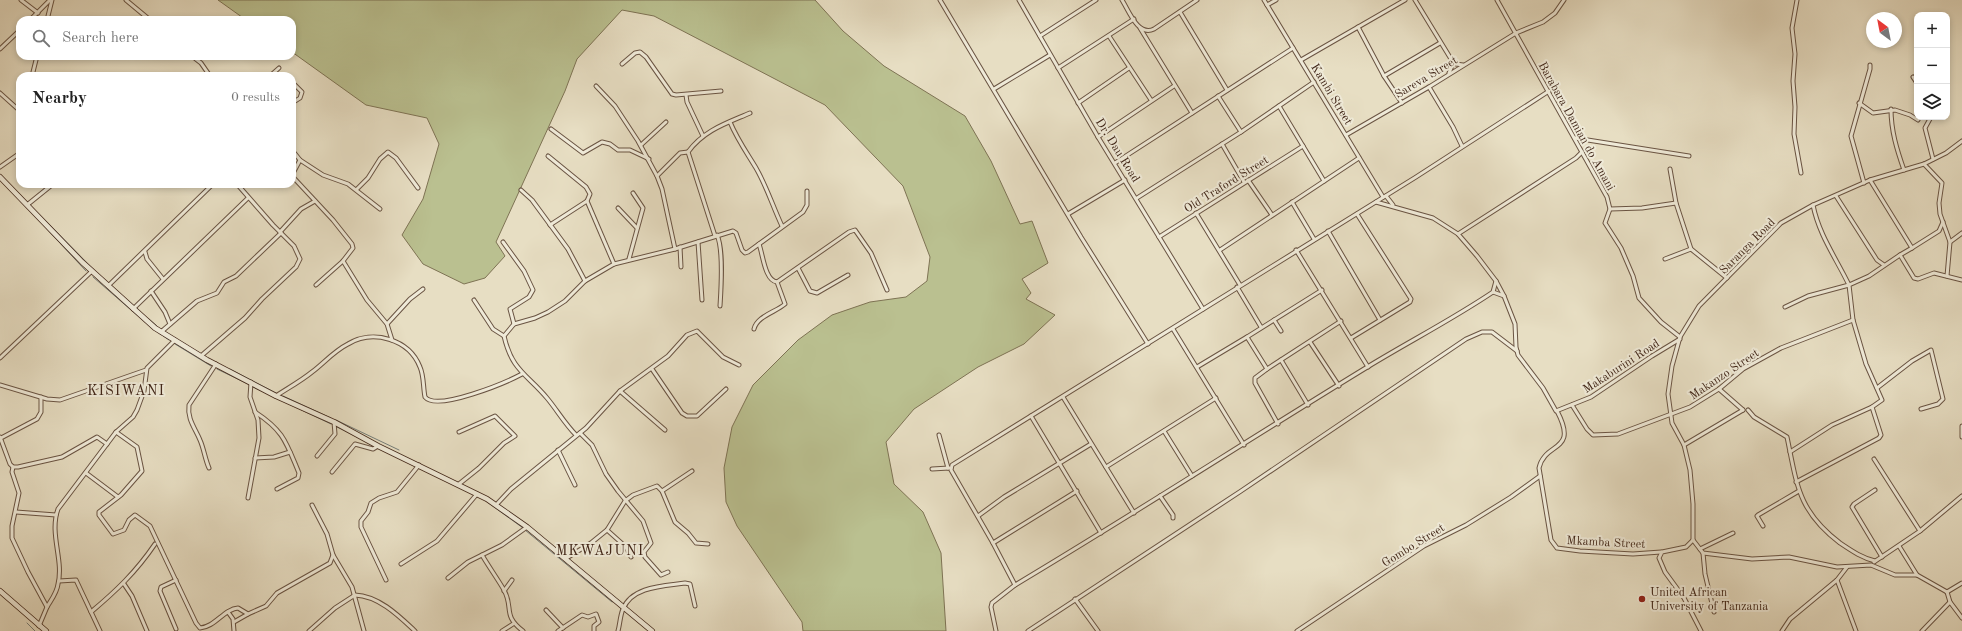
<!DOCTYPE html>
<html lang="en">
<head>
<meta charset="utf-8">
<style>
  :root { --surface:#fff; --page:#f6f6f6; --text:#222; --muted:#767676; --line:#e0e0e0 }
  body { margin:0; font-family:"Old Standard TT",serif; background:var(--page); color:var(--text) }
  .controls { position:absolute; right:12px; top:12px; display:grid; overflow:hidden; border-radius:8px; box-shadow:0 2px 6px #0003 }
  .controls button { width:36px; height:36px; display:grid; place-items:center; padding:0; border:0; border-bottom:1px solid var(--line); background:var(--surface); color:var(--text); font:20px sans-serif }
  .compass { position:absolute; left:1866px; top:12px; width:36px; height:36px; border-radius:50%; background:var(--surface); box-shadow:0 2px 6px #0003; rotate:328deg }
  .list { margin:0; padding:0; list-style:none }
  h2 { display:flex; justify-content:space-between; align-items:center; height:52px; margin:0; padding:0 16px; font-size:17px }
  h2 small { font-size:13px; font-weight:400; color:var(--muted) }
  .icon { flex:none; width:22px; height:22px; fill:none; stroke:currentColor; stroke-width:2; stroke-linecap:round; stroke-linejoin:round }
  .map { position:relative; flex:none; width:1962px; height:631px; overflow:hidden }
  .search { position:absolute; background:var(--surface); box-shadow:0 2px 6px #0003; left:16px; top:16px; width:280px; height:44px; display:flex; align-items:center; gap:10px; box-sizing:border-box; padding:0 14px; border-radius:12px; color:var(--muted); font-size:15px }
  .panel { position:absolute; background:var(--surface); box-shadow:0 2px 6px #0003; left:16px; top:72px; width:280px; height:116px; border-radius:12px }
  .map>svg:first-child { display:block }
  .green { fill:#bac090; stroke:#7e7354 }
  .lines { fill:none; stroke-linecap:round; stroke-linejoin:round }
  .stream { stroke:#767f7a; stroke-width:1 }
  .street-casing { stroke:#6a5443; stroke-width:5 }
  .secondary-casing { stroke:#412618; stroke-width:6 }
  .street { stroke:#efead8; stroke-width:3 }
  .secondary { stroke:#efead8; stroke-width:4.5 }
  .poi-dot { fill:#8f2418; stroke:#efead8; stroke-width:1.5 }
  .labels { text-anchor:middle; stroke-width:4; stroke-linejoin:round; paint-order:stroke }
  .street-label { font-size:12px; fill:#412618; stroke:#efead8 }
  .poi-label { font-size:12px; fill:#412618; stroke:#efead8; text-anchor:start }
  .quarter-label { font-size:14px; letter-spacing:1px; fill:#412618; stroke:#efead8 }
</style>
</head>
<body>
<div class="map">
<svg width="1962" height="631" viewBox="0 0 1962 631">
  <rect width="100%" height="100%" fill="#e7dec3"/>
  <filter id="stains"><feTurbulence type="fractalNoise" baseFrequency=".005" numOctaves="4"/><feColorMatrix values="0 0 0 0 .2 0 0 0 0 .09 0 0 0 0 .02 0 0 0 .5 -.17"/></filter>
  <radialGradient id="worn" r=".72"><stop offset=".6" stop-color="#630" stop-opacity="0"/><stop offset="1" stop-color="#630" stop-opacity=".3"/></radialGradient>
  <polygon class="green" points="218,0 815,0 843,31 884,66 965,116 991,161 1020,224 1032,221 1048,263 1022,279 1031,293 1026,299 1055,315 1024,344 978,367 914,409 886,442 894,484 923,512 941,553 946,631 803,631 802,622 737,526 726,502 724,468 732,427 753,385 798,340 832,315 870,302 906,297 927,281 930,257 903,186 825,105 654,16 622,10 577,59 565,91 496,242 505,256 485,278 464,284 423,264 402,235 423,199 439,144 427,118 366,105 292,52 292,20 246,20"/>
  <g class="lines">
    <g class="stream">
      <polyline points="31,206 98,274"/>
      <polyline points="47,229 86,271"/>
      <polyline points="93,277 153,329"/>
      <polyline points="149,319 158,327"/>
      <polyline points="156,331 169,340"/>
      <polyline points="175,344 211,366"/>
      <polyline points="217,369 248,384"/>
      <polyline points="230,369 276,393"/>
      <polyline points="253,387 331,424"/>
      <polyline points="283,396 331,418"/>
      <polyline points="336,420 399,450"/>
      <polyline points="335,426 357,437"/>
      <polyline points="483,499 523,528"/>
      <polyline points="525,530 612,602"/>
      <polyline points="27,623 35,631"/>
    </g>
    <g class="street-casing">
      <g id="street">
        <polyline points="21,0 38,13"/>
        <polyline points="126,0 150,20"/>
        <polyline points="940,0 1081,237 1148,344"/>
        <polyline points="1019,0 1098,137 1203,309"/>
        <path d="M1122 0C1129 11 1138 37 1154 29L1197 0"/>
        <polyline points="1264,0 1383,197"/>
        <polyline points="1415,0 1451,59 1452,66 1449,73"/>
        <polyline points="1497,0 1607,197 1610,209 1605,223 1621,248 1633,276 1639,298 1661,322 1680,337"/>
        <polyline points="1797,0 1792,28 1795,54 1793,81 1795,107 1794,134 1801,173"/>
        <polyline points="1267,5 1276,0"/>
        <polyline points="1180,12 1227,90"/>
        <polyline points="30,20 50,0"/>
        <polyline points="47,20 52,0"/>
        <polyline points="1358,27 1384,76 1402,103"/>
        <polyline points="1140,28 1192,113"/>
        <polyline points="1040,36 1096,0"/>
        <polyline points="1109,36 1151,100"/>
        <polyline points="0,49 20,30"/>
        <polyline points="192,56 201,63 210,76"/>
        <polyline points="1301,60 1405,0"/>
        <polyline points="1452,60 1456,64 1463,65"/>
        <polyline points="622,64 635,53 640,52 646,57 672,94 676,95 721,91"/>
        <polyline points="1058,68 1134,19"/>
        <polyline points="32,76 37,56"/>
        <polyline points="270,76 279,68"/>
        <polyline points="1384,76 1440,43"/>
        <polyline points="1913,77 1917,83"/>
        <polyline points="596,86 615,106 638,141 657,176 662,189 675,249"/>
        <polyline points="1429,87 1453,127 1462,146"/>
        <polyline points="994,89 1050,55"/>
        <polyline points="0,93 20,111"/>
        <polyline points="686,95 687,102 703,136"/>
        <polyline points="1218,96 1241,132"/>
        <polyline points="292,103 300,98 302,92 295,85"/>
        <polyline points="1078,103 1129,68"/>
        <polyline points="1859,103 1873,113 1895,110 1910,115 1918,120"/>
        <polyline points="1279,106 1324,181"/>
        <path d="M1891 109C1891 131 1897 150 1904 170"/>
        <polyline points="1931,117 1925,128 1933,159"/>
        <path d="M730 122C737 139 747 153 756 168 767 187 773 207 782 226"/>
        <polyline points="551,129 583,153 602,142 610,144 618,150 630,150 649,159"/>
        <polyline points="1346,135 1429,87 1516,33 1543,22 1555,13 1564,0"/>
        <polyline points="1098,137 1174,86"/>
        <polyline points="1575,138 1689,156"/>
        <polyline points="1222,144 1244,182"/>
        <polyline points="641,145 666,122"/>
        <polyline points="292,150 300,160 292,175"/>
        <polyline points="548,156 586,187 590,194 587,201 550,225"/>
        <polyline points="300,160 323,175 348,184 380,209"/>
        <polyline points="1115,163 1293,48"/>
        <polyline points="1924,164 1942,183 1939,203 1940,214 1950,242"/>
        <polyline points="0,167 20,153"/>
        <polyline points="1670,169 1676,203 1691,249 1727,278"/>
        <polyline points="292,176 333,220 352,244 353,248 343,261 316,285"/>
        <polyline points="657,176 680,153 688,152"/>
        <polyline points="1248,180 1272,215"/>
        <polyline points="1870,180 1912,248 1939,231 1943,222"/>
        <polyline points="1864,183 1851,136 1870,69 1870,65"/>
        <polyline points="357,189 368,178 380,159 388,152 396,158 418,188"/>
        <polyline points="521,190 532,200 568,249 585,281"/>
        <polyline points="1386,196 1393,205"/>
        <polyline points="1836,196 1877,260 1884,265"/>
        <polyline points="1137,198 1241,132 1314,82"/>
        <polyline points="587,201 614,264"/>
        <polyline points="1292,202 1314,239"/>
        <polyline points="1376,202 1433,218 1458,234 1477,256 1496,281 1504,296 1515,324 1516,347 1518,355 1543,388 1556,411 1591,397 1652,356 1680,339"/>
        <polyline points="27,205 53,184"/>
        <polyline points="618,208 637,228"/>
        <polyline points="1610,209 1642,208 1676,203"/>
        <polyline points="1196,213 1240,285"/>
        <polyline points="1068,214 1125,180"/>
        <polyline points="1328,231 1380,320"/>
        <polyline points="280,232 301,209 315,201"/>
        <polyline points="1458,234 1576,158 1582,152"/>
        <path d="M717 235C724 250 721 289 720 306"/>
        <path d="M715 236 688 152C704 130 727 123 750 113"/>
        <polyline points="1159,237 1303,146"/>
        <polyline points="503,242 524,271 533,290 529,297 510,309 514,324"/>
        <polyline points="698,242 702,300"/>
        <path d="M759 244C763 255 765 281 777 282L849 232 855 230 871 253 887 290"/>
        <polyline points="680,247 681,267"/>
        <polyline points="1220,250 1359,158"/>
        <polyline points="1296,250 1368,367"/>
        <polyline points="145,252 147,259 163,279"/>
        <polyline points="1900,255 1912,248"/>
        <polyline points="629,259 643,208 633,193"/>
        <polyline points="1665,259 1691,249"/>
        <polyline points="343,261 367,300 387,324 392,340"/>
        <polyline points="798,268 810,291 817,293 848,275"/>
        <polyline points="1947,276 1950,242 1962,233"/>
        <polyline points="108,286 213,184"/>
        <polyline points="1237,287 1261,327"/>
        <polyline points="151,291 165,312 170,324"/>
        <polyline points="1493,292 1504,296"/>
        <polyline points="474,300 493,329 504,336"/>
        <path d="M1785 307 1808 296 1849 285C1836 258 1819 235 1813 205"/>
        <polyline points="133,309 248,198"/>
        <polyline points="1274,320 1281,331"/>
        <polyline points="387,324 410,299 423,289"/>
        <path d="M754 329C757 316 776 312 785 304L777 282"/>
        <polyline points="1173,329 1244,445"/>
        <polyline points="161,332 197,301 217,293 224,282 236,276 281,233"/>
        <polyline points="1351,338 1410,302 1411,299 1357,214"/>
        <polyline points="1310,342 1339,386"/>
        <polyline points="201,356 245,318 262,299 296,267 300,259 294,246 273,225 237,184"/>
        <polyline points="0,358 92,271"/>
        <polyline points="1281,360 1308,405"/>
        <polyline points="1197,367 1247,337"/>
        <polyline points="652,369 682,413 687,416 697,416 726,389"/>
        <polyline points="1267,369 1247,337 1322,290"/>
        <polyline points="0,385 47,399 60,400 146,370"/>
        <polyline points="1877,388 1912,361 1931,350 1943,399 1938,404 1921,409"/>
        <polyline points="1719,389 1743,410"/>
        <polyline points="620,391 665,430"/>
        <path d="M276 396C288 388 301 381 312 372 324 363 334 351 348 344 373 329 409 339 420 367 424 376 423 387 425 397 437 412 507 382 522 374"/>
        <polyline points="1063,397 1134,513"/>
        <polyline points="1572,405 1587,429 1593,435 1618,434 1690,407 1719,389 1743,369 1781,348 1853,320"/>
        <path d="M1748 410 1754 417 1787 437C1797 485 1798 511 1840 543 1852 551 1862 558 1875 561"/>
        <path d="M1557 411C1579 453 1545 441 1539 468L1551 540 1557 548 1580 551 1633 554 1661 552"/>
        <path d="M255 412C284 431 286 442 299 473L298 478 277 489"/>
        <polyline points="1031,416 1101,533"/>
        <polyline points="1278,424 1255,383 1255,378 1267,369 1341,321"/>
        <polyline points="1962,426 1962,437"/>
        <polyline points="1164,431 1192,476"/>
        <path d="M116 432 137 447 142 471 121 495 99 512V515L113 534 124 530 129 520 135 515 150 526 196 623 200 628C215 627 224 609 238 608L248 614 266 606 277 593 330 563 333 555"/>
        <polyline points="459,432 495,416 515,436 504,443 479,468 459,484"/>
        <polyline points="580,433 592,445 606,474 618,491 643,521 651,543 644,552 645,557 661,575 668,572"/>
        <path d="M576 435C565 424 557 410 547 398 527 374 512 371 504 336L514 324 535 318 548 312 565 301 585 281 614 264 675 249 733 231 736 233 742 250 745 253 748 252 803 212 807 205V191"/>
        <polyline points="939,435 948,468"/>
        <polyline points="0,437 10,464 13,467 18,467 62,457 97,437 107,444"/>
        <polyline points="1,438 37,419 41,412 41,397"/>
        <polyline points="1684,445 1743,410"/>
        <polyline points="558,450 575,485"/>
        <polyline points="1790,452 1832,425 1872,407"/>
        <polyline points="317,456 335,434 334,422"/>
        <polyline points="255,458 274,457 290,452"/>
        <polyline points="1874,459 1920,531"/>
        <polyline points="13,467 12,472 19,493 12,526 12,538 28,572 47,607 39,626"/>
        <polyline points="1106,467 1216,398"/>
        <path d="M209 468C205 459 204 449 200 440 195 428 187 419 189 405L216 364"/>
        <polyline points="932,469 949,468"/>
        <polyline points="332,472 355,444 373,449 378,446"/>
        <polyline points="86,473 118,497"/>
        <polyline points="1796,482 1879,438 1881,435 1872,407 1882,400 1866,364 1853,320 1849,285 1869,276 1900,255 1914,278 1918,279 1934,273 1962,280"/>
        <polyline points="1875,490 1854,504 1852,507 1882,557"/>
        <polyline points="662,491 692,471"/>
        <polyline points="1160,496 1173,515 1173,518"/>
        <polyline points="248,498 259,438 258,420 250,397 251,382"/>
        <polyline points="312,505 327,534 333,555 352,587 364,631"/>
        <polyline points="496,505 511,489 586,428 620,391 668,356 687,335 697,331 723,357 739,365"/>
        <polyline points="16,512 56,515"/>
        <polyline points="978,516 1004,497 1091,444"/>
        <polyline points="1763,526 1757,516 1758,515 1799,491"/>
        <polyline points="607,530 626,547 631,557"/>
        <polyline points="1693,540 1703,553 1752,559 1789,557 1837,567 1871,565 1895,575 1917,575 1947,592"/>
        <polyline points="993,543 1077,491"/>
        <polyline points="1899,546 1917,575"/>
        <polyline points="1700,549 1733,533"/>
        <polyline points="1703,553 1705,574 1714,612"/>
        <path d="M482 555C489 567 497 578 504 590 514 608 502 615 523 631"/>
        <polyline points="565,559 591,543 607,530 625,501 633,495 657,486 662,491 675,522 688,533 696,543 708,544"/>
        <polyline points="1874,562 1920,531 1962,496"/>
        <polyline points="401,564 437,541 477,494"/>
        <polyline points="448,578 468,562 502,545 527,527"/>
        <polyline points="176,580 161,587 160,591 176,629"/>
        <polyline points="386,580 361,527 361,521 368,512 371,503 379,498 397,492 419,465"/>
        <polyline points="1837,580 1856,631"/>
        <polyline points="59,581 76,580 100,631"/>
        <polyline points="124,584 132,596 147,631"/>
        <polyline points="1015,585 993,543 951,470 952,465 1416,177 1549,91"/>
        <polyline points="504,591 512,580"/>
        <polyline points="1947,592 1950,602 1962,618"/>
        <polyline points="1947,592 1962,583"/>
        <polyline points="1075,599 1098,631"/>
        <path d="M47 607C51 600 57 593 58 584 64 560 49 534 58 509L116 432 133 417 137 410 144 391 147 368 175 340"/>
        <polyline points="546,610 563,628"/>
        <path d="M91 612C116 591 136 572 155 544"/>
        <polyline points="228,612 233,619 234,631"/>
        <polyline points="234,622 248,614"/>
        <path d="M309 631 335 608 355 595C379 596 399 616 415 631"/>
        <polyline points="502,631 513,624"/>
        <polyline points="558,631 582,615 588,617 596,614 599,622 594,626 594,631"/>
        <path d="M618 631C620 624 620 616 623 609 632 586 664 586 685 583L690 584 695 606"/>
        <path d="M996 631 991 607 992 603 1015 585C1134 514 1251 438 1369 366 1410 341 1453 319 1493 292L1496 281"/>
        <polyline points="1028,631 1241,491 1466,339 1482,332 1492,332 1517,351"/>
        <polyline points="1297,631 1424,546 1466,525 1511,497 1540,476"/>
        <polyline points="1701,631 1684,598 1665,572 1659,558 1662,552 1686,547 1693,540 1693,504 1690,470 1684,445 1672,423 1668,394 1672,366 1680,337 1699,306 1781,223 1813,205 1870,180 1924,164 1946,153 1962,141"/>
        <polyline points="1782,631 1790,619 1837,580 1847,567"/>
        <polyline points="1922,631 1950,602"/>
      </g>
    </g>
    <g class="secondary-casing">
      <g id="secondary">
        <polyline points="0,177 82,262 155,328 207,360 276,396 334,422 378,446 487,499 527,527 652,631"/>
        <polyline points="0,591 46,631"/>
      </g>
    </g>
    <use href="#street" class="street"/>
    <use href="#secondary" class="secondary"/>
  </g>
  <circle class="poi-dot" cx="1642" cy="599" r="4"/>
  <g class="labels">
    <g class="street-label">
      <text transform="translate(1426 77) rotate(-31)" y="4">Sareva Street</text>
      <text transform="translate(1332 94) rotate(59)" y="4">Kambi Street</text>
      <text transform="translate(1577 126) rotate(61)" y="4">Barabara Damian do Amani</text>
      <text transform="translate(1118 150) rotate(58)" y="4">Dr. Dau Road</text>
      <text transform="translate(1226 184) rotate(-32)" y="4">Old Traford Street</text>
      <text transform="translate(1747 246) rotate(-45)" y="4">Saranga Road</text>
      <text transform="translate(1621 366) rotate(-33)" y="4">Makaburini Road</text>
      <text transform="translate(1724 374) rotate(-34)" y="4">Makanzo Street</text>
      <text transform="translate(1606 542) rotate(3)" y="4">Mkamba Street</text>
      <text transform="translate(1413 545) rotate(-32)" y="4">Gombo Street</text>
    </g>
    <g class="poi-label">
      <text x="1650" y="596">United African<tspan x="1650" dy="14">University of Tanzania</tspan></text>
    </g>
    <g class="quarter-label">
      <text x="126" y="395">KISIWANI</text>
      <text x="600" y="555">MKWAJUNI</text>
    </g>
  </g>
  <rect width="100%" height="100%" filter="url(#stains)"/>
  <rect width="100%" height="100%" fill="url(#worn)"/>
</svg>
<div class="controls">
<button>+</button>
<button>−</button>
<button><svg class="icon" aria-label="layers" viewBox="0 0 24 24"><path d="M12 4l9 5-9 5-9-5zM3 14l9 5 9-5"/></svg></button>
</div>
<svg class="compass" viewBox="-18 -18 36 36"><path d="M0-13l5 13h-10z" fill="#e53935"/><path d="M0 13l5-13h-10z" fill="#767676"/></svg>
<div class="search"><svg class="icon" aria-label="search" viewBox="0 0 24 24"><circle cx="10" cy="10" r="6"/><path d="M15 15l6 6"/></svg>Search here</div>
<section class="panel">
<h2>Nearby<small>0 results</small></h2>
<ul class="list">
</ul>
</section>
</div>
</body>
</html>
